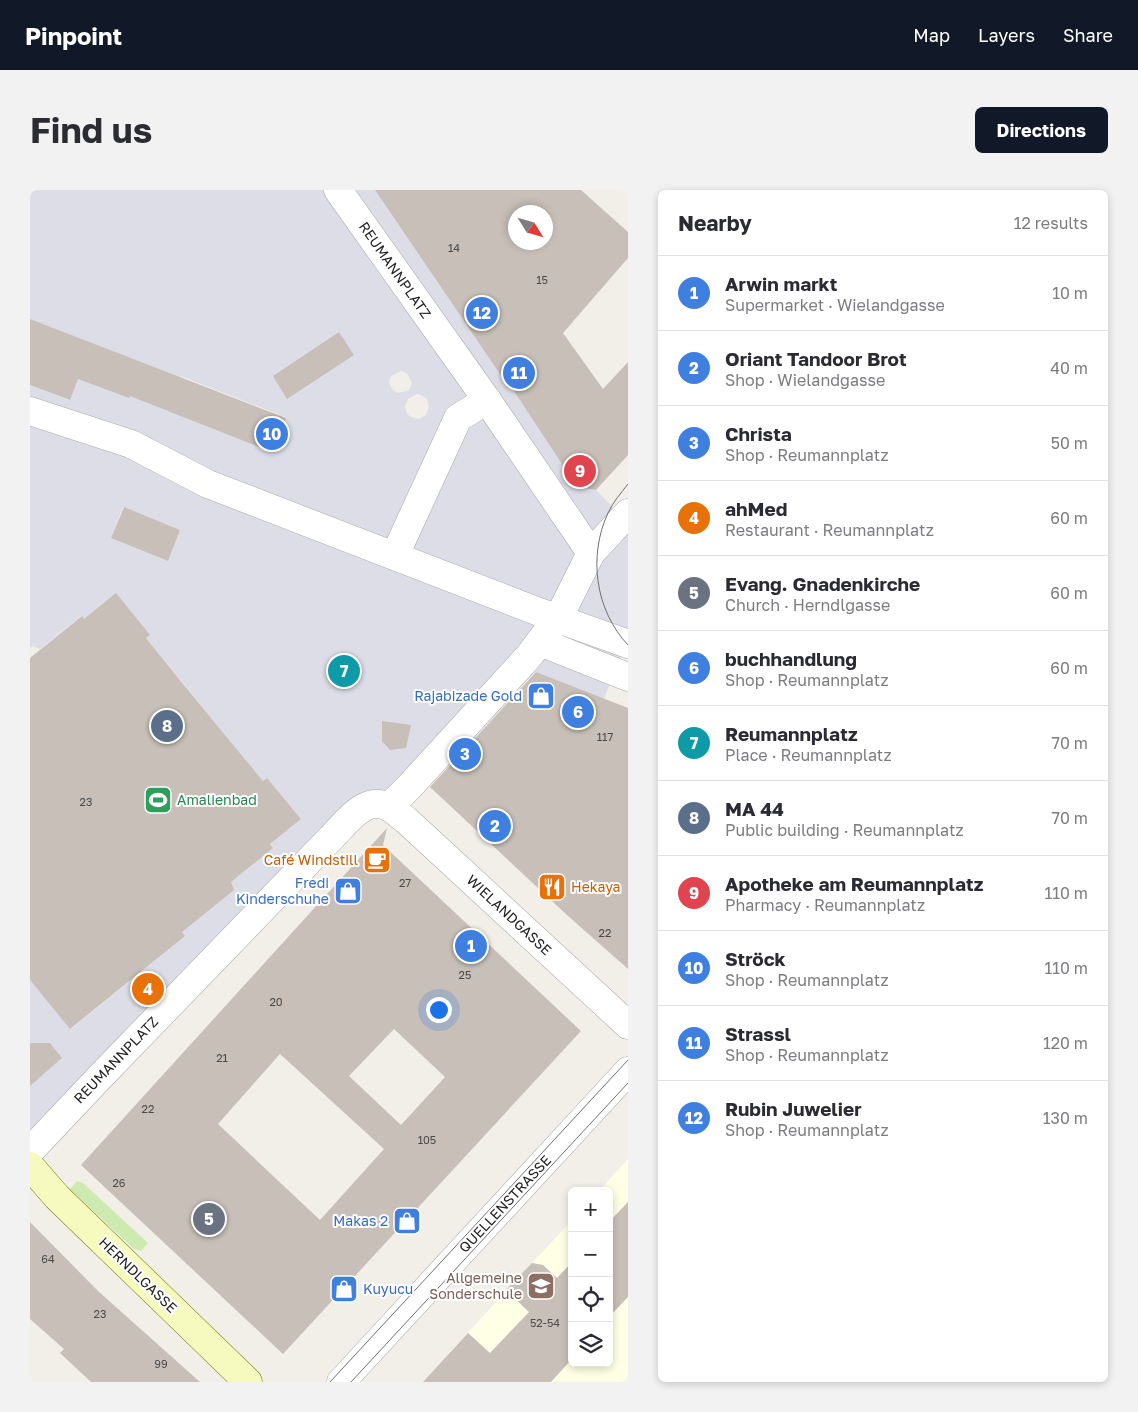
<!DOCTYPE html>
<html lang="en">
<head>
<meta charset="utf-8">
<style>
  :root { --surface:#fff; --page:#f2f2f3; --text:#2b2b33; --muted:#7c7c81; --line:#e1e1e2; --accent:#111827 }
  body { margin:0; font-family:"Golos Text",sans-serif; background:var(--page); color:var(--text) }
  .controls { position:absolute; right:15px; bottom:15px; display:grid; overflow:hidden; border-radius:8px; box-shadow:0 2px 8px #0003 }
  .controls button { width:45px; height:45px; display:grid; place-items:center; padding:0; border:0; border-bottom:1px solid var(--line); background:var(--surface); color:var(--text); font:25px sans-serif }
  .compass { position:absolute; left:478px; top:15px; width:45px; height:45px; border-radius:50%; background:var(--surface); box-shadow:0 2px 8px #0003; rotate:127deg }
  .you { position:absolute; left:408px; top:819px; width:18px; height:18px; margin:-12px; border:4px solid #fff; border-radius:50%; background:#1a73e8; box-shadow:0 0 0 8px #1a73e833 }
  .badge { display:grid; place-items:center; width:32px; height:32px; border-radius:50%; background:var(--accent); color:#fff; font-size:16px; font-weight:700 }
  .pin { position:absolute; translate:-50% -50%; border:2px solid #fff; box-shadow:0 1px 5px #0006 }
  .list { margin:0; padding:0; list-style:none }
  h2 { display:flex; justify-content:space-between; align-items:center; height:65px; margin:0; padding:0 20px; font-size:21px }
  h2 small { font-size:16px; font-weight:400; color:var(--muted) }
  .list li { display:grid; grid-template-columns:32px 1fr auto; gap:15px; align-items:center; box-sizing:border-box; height:75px; padding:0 20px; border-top:1px solid var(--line) }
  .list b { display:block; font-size:19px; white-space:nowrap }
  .list p { margin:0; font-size:16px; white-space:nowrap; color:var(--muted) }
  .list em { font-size:16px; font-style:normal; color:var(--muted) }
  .icon { flex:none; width:28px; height:28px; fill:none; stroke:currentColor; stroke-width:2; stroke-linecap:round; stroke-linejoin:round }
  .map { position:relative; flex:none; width:598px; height:1192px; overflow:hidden; border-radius:8px }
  header { display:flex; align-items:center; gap:30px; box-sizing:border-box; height:70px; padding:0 25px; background:var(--accent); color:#fff }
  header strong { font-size:24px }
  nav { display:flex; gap:28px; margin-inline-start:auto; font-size:18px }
  .intro { display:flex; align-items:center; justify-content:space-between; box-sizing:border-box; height:120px; padding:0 30px }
  h1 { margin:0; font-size:35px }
  .button { padding:12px 22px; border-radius:8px; background:var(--accent); color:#fff; font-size:18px; font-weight:700 }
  main { display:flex; gap:30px; padding:0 30px }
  aside { flex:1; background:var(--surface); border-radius:8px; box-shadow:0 2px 8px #0003 }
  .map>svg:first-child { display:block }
  .education { fill:#ffffe5 }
  .grass { fill:#cdebb0 }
  .plaza { fill:#dddde8; fill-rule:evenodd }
  .building { fill:#c7bfb8; fill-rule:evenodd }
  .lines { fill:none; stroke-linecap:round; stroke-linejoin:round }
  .street-casing { stroke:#a9a9a9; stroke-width:29 }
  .secondary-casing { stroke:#707d05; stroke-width:29 }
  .street { stroke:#fff; stroke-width:28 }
  .secondary { stroke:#f7fabf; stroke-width:28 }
  .tram { stroke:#707070; stroke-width:1 }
  .labels { text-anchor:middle; stroke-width:4; stroke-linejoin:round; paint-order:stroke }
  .number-label { font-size:11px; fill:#4b4948 }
  .street-label { font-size:14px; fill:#222; stroke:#fff }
  .shop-label { font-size:14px; fill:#366cbe; stroke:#fff; text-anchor:end }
  .leisure-label { font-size:14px; fill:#27864d; stroke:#fff; text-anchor:start }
  .food-label { font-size:14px; fill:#c56008; stroke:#fff; text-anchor:end }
  .education-label { font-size:14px; fill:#785e54; stroke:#fff; text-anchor:end }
</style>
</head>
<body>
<header>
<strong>Pinpoint</strong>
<nav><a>Map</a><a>Layers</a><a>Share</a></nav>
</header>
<div class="intro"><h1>Find us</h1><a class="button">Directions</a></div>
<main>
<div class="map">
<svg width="598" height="1192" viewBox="0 0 598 1192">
  <rect width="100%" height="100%" fill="#f2efe9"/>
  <polygon class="education" points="598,969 598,1192 452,1192 420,1162 542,1030 542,1173 579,1173 579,1001 569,1001"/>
  <polygon class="grass" points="47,991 53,993 118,1053 111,1061 104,1059 40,999"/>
  <path class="plaza" d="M0 0H345L472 187 474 186 547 297 566 300 598 333V447L574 509 505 482 391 605 347 613 0 961V896L32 868 20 853H0V790L41 839 155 746 147 736 243 658 240 654 271 629 237 588 233 591 116 448 120 445 54 429 51 426 10 459 3 456 0 458V195L39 210 48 189 112 173 0 129ZM371 181 377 183 382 193 379 200 368 203 362 199 359 192 361 186ZM150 186 256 227 243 262 136 220ZM387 204 391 205 397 209 399 217 396 225 389 229 381 227 377 224 375 217 378 209ZM93 317 150 340 138 371 81 348Z"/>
  <g class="building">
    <path d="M345 0H551L598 42V68L533 143 573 199 598 172V265L566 300 547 297 474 186 472 187ZM486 22H516V52H486Z"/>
    <polygon points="0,129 256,228 242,262 100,206 99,208 48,189 40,210 0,195"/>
    <polygon points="309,142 324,165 257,209 243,186"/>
    <polygon points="94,317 150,340 138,371 81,348"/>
    <polygon points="86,403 120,445 116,448 149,489 233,591 237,588 271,629 240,654 243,658 201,692 204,700 152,742 155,746 40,839 0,790 0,468 52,426 54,429"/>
    <polygon points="506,482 598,518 598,779 537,725 400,597"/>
    <polygon points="352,531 381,535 376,558 360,560 352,551"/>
    <path d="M357 638 353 655 551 841 253 1164 51 975ZM364 839 415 887 371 935 319 886ZM250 864 354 959 290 1030 188 934Z"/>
    <polygon points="0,853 20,853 32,868 0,896"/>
    <polygon points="598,1012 598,1107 579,1127 579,1032"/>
    <polygon points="0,1032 68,1101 170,1192 61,1192 30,1163 34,1159 0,1129"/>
    <polygon points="542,1072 542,1169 521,1192 393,1192 438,1143 460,1163 499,1122 476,1100 502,1073 513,1075 527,1088"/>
  </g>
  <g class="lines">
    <g class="street-casing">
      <g id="street">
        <polyline points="308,0 457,210 561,363"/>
        <polyline points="0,221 101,254 178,294 509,422 598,454"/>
        <polyline points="365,365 428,228 457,210"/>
        <polyline points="510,452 598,487"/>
        <polyline points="359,617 380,596 499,466 530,425 561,363 598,323"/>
        <path d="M0 961 70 887 301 648C316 633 336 603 360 618 365 621 370 626 376 630L598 835"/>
        <polyline points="311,1192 598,881"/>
      </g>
    </g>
    <g class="secondary-casing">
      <polyline id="secondary" points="0,976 27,1007 218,1192"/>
    </g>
    <use href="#street" class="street"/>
    <use href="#secondary" class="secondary"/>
    <g class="tram">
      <path d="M598 294C591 303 583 312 578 323 558 366 565 420 598 455"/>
      <polyline points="300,1192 598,870"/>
      <polyline points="321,1192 598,893"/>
    </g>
  </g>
  <defs>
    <g id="shop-square" transform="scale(1.4375)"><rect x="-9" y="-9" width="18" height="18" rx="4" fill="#3f7fe0" stroke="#fff"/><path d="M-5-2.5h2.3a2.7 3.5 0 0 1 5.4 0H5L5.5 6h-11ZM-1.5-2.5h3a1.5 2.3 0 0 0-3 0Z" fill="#fff"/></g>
    <g id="stadium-square" transform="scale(1.4375)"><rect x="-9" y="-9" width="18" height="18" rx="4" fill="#2e9e5b" stroke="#fff"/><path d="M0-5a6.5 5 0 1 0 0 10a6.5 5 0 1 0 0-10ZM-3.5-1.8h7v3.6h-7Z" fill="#fff"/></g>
    <g id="cafe-square" transform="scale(1.4375)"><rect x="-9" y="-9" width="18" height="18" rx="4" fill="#e8710a" stroke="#fff"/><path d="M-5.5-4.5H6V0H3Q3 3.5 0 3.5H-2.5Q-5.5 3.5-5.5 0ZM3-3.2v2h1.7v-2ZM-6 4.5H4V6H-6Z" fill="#fff"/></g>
    <g id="restaurant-square" transform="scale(1.4375)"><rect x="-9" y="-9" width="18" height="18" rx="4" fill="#e8710a" stroke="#fff"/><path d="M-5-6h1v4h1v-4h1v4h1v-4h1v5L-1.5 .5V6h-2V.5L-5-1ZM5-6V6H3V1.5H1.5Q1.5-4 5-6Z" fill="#fff"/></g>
    <g id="school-square" transform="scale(1.4375)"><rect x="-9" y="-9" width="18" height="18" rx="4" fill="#8d6e63" stroke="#fff"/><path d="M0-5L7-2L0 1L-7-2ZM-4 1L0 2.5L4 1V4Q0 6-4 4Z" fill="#fff"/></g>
  </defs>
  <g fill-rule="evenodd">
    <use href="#shop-square" x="511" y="506"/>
    <use href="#stadium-square" x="128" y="610"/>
    <use href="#cafe-square" x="347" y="670"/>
    <use href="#restaurant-square" x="522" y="697"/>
    <use href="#shop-square" x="318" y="701"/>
    <use href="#shop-square" x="377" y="1031"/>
    <use href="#school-square" x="511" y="1096"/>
    <use href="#shop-square" x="314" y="1099"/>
  </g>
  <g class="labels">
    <g class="number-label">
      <text x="424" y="62">14</text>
      <text x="512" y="94">15</text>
      <text x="575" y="551">117</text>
      <text x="56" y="616">23</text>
      <text x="375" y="697">27</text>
      <text x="575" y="747">22</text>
      <text x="435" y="789">25</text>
      <text x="246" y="816">20</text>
      <text x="192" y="872">21</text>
      <text x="118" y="923">22</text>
      <text x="397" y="954">105</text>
      <text x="89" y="997">26</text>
      <text x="18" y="1073">64</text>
      <text x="70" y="1128">23</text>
      <text x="515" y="1137">52-54</text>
      <text x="131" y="1178">99</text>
    </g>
    <g class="street-label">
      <text transform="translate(365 80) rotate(55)" y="5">REUMANNPLATZ</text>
      <text transform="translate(479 725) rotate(43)" y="5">WIELANDGASSE</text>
      <text transform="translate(86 870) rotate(-46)" y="5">REUMANNPLATZ</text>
      <text transform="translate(475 1014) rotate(-47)" y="5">QUELLENSTRASSE</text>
      <text transform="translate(108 1085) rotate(44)" y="5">HERNDLGASSE</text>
    </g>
    <g class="shop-label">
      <text x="492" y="511">Rajabizade Gold</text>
      <text x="299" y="698">Fredi<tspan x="299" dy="16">Kinderschuhe</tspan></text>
      <text x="358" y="1036">Makas 2</text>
      <text x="333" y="1104" text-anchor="start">Kuyucu</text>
    </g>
    <g class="leisure-label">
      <text x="147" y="615">Amalienbad</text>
    </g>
    <g class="food-label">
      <text x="328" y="675">Café Windstill</text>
      <text x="541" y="702" text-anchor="start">Hekaya</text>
    </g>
    <g class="education-label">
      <text x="492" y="1093">Allgemeine<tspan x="492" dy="16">Sonderschule</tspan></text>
    </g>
  </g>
</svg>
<div class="controls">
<button>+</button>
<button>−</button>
<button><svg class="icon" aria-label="locate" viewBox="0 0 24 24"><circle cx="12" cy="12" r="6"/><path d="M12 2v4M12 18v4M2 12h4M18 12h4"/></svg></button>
<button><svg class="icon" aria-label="layers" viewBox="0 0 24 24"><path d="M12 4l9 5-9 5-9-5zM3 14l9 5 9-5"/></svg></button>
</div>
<svg class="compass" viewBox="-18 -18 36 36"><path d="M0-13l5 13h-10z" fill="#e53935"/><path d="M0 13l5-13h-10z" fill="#7c7c81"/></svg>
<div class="you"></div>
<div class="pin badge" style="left:441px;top:756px;background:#3f7fe0">1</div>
<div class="pin badge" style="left:465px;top:636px;background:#3f7fe0">2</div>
<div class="pin badge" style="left:435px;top:564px;background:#3f7fe0">3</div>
<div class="pin badge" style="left:118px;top:799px;background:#e8710a">4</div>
<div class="pin badge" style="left:179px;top:1029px;background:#6b7280">5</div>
<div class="pin badge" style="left:548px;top:522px;background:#3f7fe0">6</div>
<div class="pin badge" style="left:314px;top:481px;background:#0f9aa8">7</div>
<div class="pin badge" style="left:137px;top:536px;background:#5c6f8a">8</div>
<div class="pin badge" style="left:550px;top:281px;background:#e0444e">9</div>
<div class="pin badge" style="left:242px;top:244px;background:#3f7fe0">10</div>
<div class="pin badge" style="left:489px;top:183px;background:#3f7fe0">11</div>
<div class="pin badge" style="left:452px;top:123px;background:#3f7fe0">12</div>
</div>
<aside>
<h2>Nearby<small>12 results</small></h2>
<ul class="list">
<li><span class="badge" style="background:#3f7fe0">1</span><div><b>Arwin markt</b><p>Supermarket · Wielandgasse</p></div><em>10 m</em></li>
<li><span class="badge" style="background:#3f7fe0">2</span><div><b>Oriant Tandoor Brot</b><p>Shop · Wielandgasse</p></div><em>40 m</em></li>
<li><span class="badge" style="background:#3f7fe0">3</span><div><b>Christa</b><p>Shop · Reumannplatz</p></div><em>50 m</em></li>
<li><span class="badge" style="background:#e8710a">4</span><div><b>ahMed</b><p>Restaurant · Reumannplatz</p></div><em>60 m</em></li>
<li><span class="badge" style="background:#6b7280">5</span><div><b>Evang. Gnadenkirche</b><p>Church · Herndlgasse</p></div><em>60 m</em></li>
<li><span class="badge" style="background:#3f7fe0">6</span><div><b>buchhandlung</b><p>Shop · Reumannplatz</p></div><em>60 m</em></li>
<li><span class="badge" style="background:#0f9aa8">7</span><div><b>Reumannplatz</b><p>Place · Reumannplatz</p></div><em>70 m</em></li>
<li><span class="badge" style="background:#5c6f8a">8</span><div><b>MA 44</b><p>Public building · Reumannplatz</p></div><em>70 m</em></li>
<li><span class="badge" style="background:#e0444e">9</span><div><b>Apotheke am Reumannplatz</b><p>Pharmacy · Reumannplatz</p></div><em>110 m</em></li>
<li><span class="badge" style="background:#3f7fe0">10</span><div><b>Ströck</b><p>Shop · Reumannplatz</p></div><em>110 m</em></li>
<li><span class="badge" style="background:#3f7fe0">11</span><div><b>Strassl</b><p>Shop · Reumannplatz</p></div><em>120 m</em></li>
<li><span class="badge" style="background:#3f7fe0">12</span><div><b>Rubin Juwelier</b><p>Shop · Reumannplatz</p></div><em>130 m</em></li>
</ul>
</aside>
</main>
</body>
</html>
